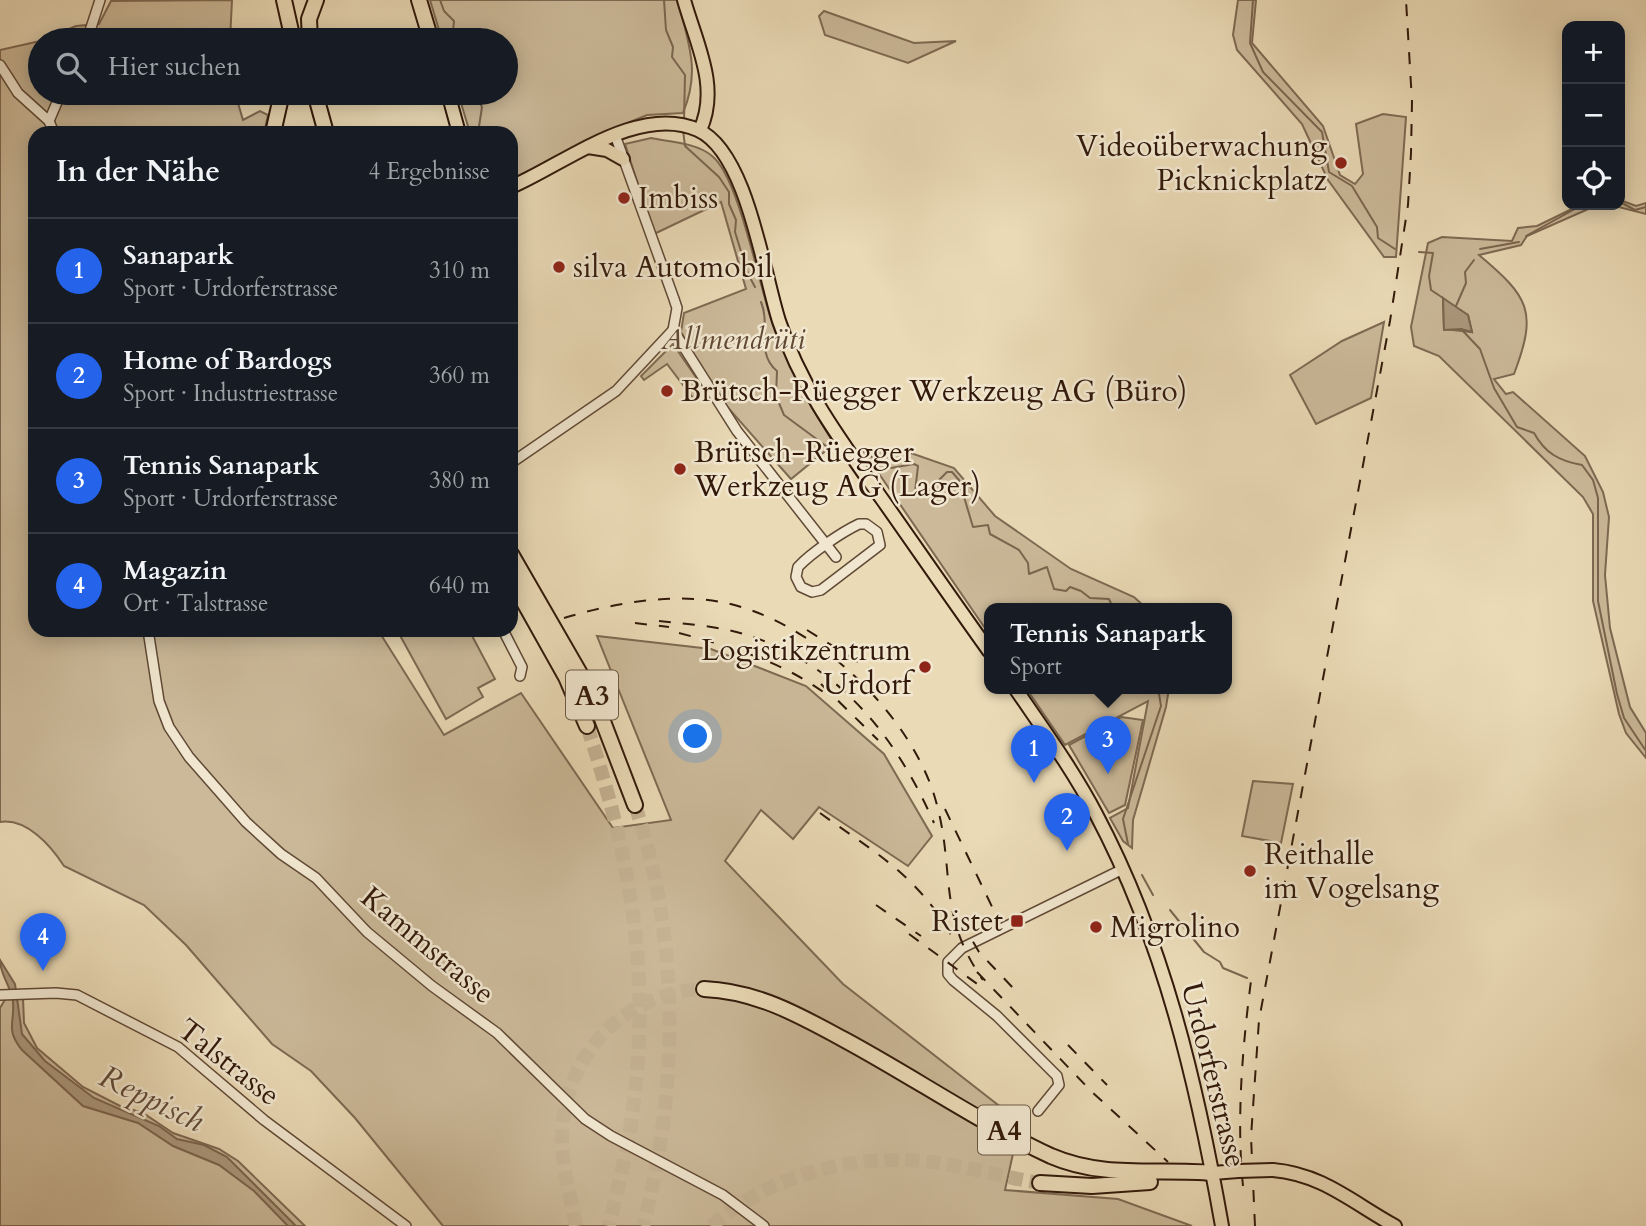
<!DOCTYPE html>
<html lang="de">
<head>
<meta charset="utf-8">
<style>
  :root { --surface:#171b24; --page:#242831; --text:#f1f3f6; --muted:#9ea1a6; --line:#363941; --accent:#2563eb }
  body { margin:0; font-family:Cardo,serif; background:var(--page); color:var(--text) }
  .controls { position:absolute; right:21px; top:21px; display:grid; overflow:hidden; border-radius:14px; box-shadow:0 4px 18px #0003 }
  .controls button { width:63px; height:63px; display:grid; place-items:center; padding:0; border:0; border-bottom:2px solid var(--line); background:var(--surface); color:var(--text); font:35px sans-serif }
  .you { position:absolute; left:696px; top:737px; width:24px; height:24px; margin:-18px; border:5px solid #fff; border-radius:50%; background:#1a73e8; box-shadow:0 0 0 10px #1a73e833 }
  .badge { display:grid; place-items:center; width:46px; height:46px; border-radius:50%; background:var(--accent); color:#fff; font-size:23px; font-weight:700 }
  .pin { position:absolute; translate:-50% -58px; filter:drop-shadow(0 2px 4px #0008) }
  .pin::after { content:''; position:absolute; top:37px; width:24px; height:21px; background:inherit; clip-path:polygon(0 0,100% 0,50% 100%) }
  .popup { position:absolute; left:984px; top:603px; width:248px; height:91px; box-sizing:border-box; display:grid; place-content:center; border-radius:14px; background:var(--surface); filter:drop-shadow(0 2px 5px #0005); font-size:23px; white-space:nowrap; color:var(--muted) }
  .popup b { font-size:26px; color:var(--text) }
  .popup::after { content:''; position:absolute; left:50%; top:100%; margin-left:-14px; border:14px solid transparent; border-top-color:var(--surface) }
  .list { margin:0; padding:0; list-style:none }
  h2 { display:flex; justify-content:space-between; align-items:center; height:91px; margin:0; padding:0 28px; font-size:30px }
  h2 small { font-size:23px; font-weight:400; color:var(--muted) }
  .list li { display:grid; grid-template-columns:46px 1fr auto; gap:21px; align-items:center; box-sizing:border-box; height:105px; padding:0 28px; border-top:2px solid var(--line) }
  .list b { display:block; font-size:26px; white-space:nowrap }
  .list p { margin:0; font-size:23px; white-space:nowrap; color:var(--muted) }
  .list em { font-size:23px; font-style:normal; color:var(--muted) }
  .icon { flex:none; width:38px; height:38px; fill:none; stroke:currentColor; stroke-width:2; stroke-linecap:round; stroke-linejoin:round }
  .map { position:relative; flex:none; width:1646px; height:1226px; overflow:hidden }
  .search { position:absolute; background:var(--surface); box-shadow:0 4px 18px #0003; left:28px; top:28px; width:490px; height:77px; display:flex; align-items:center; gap:18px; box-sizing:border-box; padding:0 24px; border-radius:38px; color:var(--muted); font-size:26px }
  .panel { position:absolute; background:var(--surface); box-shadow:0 4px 18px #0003; left:28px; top:126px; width:490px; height:511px; border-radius:21px }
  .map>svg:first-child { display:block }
  .green { fill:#cbb999; stroke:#7e6952; stroke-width:2; fill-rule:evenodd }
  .water { fill:#ab987c; stroke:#7b654e; stroke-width:2 }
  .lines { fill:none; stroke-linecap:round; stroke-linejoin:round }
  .stream { stroke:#7b654e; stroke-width:2 }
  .highway-tunnel { stroke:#c5b394; stroke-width:14; stroke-dasharray:14 7; stroke-linecap:butt }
  .minor-casing { stroke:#604935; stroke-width:12 }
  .major-casing { stroke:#32190a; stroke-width:16 }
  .highway-casing { stroke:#32190a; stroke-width:18 }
  .minor { stroke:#f1e7d0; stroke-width:9 }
  .major { stroke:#eadab6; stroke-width:12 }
  .highway { stroke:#eadab6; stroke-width:14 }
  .rail { stroke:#32190a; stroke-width:2; stroke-dasharray:12 12; stroke-linecap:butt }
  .major-bridge-casing { stroke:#32190a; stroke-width:16; stroke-linecap:butt }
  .major-bridge { stroke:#eadab6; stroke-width:12 }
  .poi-dot { fill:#8f2418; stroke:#f1e7d0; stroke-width:2.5 }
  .labels { text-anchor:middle; stroke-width:5; stroke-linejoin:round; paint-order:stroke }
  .shield { fill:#f1e7d0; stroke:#6b5745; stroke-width:2 }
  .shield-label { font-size:28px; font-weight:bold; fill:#32190a }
  .poi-label { font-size:30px; fill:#32190a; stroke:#f1e7d0; text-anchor:start }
  .park-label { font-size:30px; font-style:italic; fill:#604935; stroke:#f1e7d0 }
  .street-label { font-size:30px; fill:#32190a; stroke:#f1e7d0 }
  .water-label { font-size:32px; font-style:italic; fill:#624c38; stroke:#f1e7d0 }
</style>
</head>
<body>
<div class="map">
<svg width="1646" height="1226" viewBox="0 0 1646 1226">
  <rect width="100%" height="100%" fill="#eadab6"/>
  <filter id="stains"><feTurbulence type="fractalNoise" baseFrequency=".00286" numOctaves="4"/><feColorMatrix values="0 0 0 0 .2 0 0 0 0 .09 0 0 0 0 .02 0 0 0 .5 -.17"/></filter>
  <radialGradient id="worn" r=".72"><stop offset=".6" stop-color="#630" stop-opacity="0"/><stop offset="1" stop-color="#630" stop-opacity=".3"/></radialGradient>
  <g class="green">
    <polygon points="232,0 230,40 42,40 76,26 99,24 111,1"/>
    <path d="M430 0H678C688 44 701 69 683 113L647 115 603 133 511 181V133H470L458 93H506V40H442Z"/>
    <polygon points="1238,0 1256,0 1252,43 1323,126 1340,175 1355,184 1363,174 1356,124 1383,114 1406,117 1396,257 1384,257 1328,180 1302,124 1237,50 1233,35"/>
    <polygon points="824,11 914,43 956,41 908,63 825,35 819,16"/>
    <path d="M40 41V93H235L243 120 260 111 268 115 264 133H35V630H378L444 735 521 693 613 828 671 820 597 636 711 649 806 686 884 754 932 836 908 866 819 807 793 839 761 810 725 861 843 984 1020 1122 1005 1190 1118 1199 1192 1226H443L355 1118 311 1071 272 1044 186 945 144 905 64 866C51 846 27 818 0 822V50Z"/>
    <path d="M651 138C671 142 697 143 712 156 740 178 760 293 775 331 791 371 811 407 834 444L791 479 715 393 681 332 684 313 746 289 721 202 654 234 625 144Z"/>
    <path d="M1620 200 1636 206 1646 203V214L1611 205 1595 206 1527 236 1521 245 1479 255C1529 297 1538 311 1514 374L1494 379 1506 394 1513 392 1585 456 1603 492 1609 517 1605 575 1610 628 1630 707 1646 733V758L1626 733 1619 714 1593 601V514L1583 497 1439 356 1414 346 1411 327 1428 243 1442 237 1512 241 1518 228 1537 226 1580 205H1620ZM1443 299 1468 315 1472 332 1444 329Z"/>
    <polygon points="1384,322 1371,398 1316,424 1290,375 1342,341"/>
    <polygon points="673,344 704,389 693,398 667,364 644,380 641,376"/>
    <polygon points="862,449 905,451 954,468 995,516 1071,569 1134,597 1146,608 989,608 989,634"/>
    <polygon points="397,630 469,630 495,679 478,688 483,697 446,719"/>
    <polygon points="1026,688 1169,688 1166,707 1133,820 1132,848 1123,841 1110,818 1128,808 1148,701 1065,745"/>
    <polygon points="1121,717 1143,720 1125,805 1109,813 1069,745"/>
    <polygon points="1253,781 1293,784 1281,843 1242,836"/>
    <polygon points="6,998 23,998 24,1023 37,1048 83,1087 120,1106 143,1113 173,1133 219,1149 238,1161 305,1226 0,1226 0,1008"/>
  </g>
  <g class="water">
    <polygon points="1443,298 1468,315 1472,332 1461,329 1444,330"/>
    <path d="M0 960 15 984 22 1034 45 1061 94 1098 159 1126 177 1139 204 1145 227 1157 296 1226H288L254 1191 219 1165 173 1146 138 1123 83 1106 22 1050C5 1029 15 1023 13 1002 11 986 0 975 0 960Z"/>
  </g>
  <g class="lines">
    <g class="stream">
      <polyline points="440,0 444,11 454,21 453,31 460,40"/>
      <polyline points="664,0 666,30 673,47 672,57 685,75 684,121"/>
      <polyline points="1253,0 1250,43 1263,72 1322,132 1329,172 1352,186 1377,227 1378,238 1395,249"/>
      <polyline points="475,93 482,107 478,133"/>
      <polyline points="683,130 685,146 719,177 729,192 729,204 736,220 735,232 748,274 755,287"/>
      <polyline points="1620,202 1635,210 1646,207"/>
      <polyline points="1526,236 1582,205"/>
      <polyline points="1480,249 1519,242"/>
      <polyline points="1419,252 1433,253 1429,276 1431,290 1443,298"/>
      <path d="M761 302C771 325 755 353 777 371L776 396 784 415 826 446"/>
      <polyline points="1456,306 1466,283 1465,272 1474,260"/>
      <path d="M1461 329 1480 349 1494 388 1517 427 1534 433C1545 453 1559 461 1582 465L1593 480 1598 498V601L1617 694 1624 718 1646 751"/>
      <polyline points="870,456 891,468 914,464 918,466 915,492 924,495 947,472 952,472 959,480 973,527 988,525 990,534 1019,550 1028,563 1029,574 1047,567 1054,589 1066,591 1070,587 1081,591 1090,598 1109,599 1113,608"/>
      <polyline points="1128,844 1123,819 1161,706 1158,688"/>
      <polyline points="1142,875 1153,895"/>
      <polyline points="1170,910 1204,952 1220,962 1223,968 1247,978"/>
    </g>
    <g class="highway-tunnel">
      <path d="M587 726C631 859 652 976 632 1117 627 1154 617 1190 609 1226"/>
      <path d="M635 805C680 940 679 1089 643 1226"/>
      <path d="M576 1226C571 1198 562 1169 562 1141 561 1058 622 992 704 989"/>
      <path d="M711 1226C774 1172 864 1150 945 1164 977 1169 1008 1178 1040 1183"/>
    </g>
    <g class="minor-casing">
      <g id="minor">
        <polyline points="87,40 100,0"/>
        <polyline points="0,65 18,93 49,121 54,133"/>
        <polyline points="49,121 61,93"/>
        <polyline points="615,135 674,299 677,308 673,330 737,431 836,557"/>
        <polyline points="511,463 616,391 673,330"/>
        <path d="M859 524H866L877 532 880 545 821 590 812 592 801 587 796 577 798 567C811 553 842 532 859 524Z"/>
        <polyline points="148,630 159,701 169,727 189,757 246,822 281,854 316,878 367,932 432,986 497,1033 585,1119 611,1136 723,1195 764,1226"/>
        <polyline points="503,630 522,667 520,676"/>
        <polyline points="0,995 56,993 77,995 178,1047 264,1120 406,1226"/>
        <polyline points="1038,1111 1059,1085 1057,1076 997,1016 953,980 948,974 948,962 962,948 1123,869"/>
      </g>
    </g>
    <g class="major-casing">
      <g id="major">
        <path d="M684 0C696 43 720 87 700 130"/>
        <polyline points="448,93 459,133"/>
        <polyline points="588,147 607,150 623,159"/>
        <path d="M511 187C563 165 639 103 698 130 747 152 763 271 779 321 801 388 842 442 882 499 918 550 953 601 989 651"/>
        <path d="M1015 688C1043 729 1073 770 1096 814 1164 942 1197 1084 1222 1226"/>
        <path d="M1273 1170C1322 1174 1353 1203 1395 1226"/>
        <polyline points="1213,1173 1238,1171"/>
      </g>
    </g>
    <g class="highway-casing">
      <g id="highway">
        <polyline points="284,0 293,40"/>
        <polyline points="419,0 431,40"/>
        <polyline points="310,40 309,19 316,0"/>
        <polyline points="315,93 326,133"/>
        <polyline points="273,133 282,93"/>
        <polyline points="511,554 594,698 635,805"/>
        <polyline points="511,579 566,677 587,726"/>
        <path d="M704 989C756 991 799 1015 843 1039 912 1076 980 1123 1051 1156 1104 1179 1158 1168 1213 1173"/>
        <polyline points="1040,1183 1092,1186 1150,1182"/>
      </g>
    </g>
    <use href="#minor" class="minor"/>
    <use href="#major" class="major"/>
    <use href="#highway" class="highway"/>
    <g class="rail">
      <path d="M564 618C614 603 674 592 726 603 814 622 910 713 935 798 956 869 936 913 983 980"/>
      <path d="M659 621C687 624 717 626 744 634 838 663 896 736 934 823"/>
      <polyline points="635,623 669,627"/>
      <polyline points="807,630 871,670"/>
      <path d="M679 633C732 647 781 661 826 694"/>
      <polyline points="821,684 878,740"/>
      <polyline points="945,809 996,915"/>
      <path d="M820 813C874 852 917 875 951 935"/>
      <polyline points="876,905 921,936"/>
      <polyline points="961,921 979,952 1015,990"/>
      <polyline points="909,934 984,989"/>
      <polyline points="977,972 1091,1091 1168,1162"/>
      <polyline points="1068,1045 1107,1085"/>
      <path d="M1243 1186C1236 1117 1243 1041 1252 973"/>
      <polyline points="1255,1226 1251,1137 1259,1020 1390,321 1408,205 1411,153 1412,102 1406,0"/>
    </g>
    <g class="major-bridge-casing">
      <polyline id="major-bridge" points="1238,1171 1273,1170"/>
    </g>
    <use href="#major-bridge" class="major-bridge"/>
  </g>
  <g class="poi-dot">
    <circle cx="1341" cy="163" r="7"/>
    <circle cx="624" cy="198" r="7"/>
    <circle cx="559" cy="267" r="7"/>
    <circle cx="667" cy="391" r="7"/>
    <circle cx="680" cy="469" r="7"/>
    <circle cx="925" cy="667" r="7"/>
    <circle cx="1250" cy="871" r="7"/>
    <rect x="1010" y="914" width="14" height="14" rx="3.5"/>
    <circle cx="1096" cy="927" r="7"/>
  </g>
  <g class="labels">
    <g class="shield">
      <rect x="566" y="670.5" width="52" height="49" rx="5"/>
      <rect x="978" y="1105.5" width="52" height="49" rx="5"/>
    </g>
    <g class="shield-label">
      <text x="592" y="705">A3</text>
      <text x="1004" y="1140">A4</text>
    </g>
    <g class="poi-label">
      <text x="1327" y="156" text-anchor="end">Videoüberwachung<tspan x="1327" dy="34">Picknickplatz</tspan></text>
      <text x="638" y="208">Imbiss</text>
      <text x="573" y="277">silva Automobil</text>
      <text x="681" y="401">Brütsch-Rüegger Werkzeug AG (Büro)</text>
      <text x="694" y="462">Brütsch-Rüegger<tspan x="694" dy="34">Werkzeug AG (Lager)</tspan></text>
      <text x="911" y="660" text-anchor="end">Logistikzentrum<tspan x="911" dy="34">Urdorf</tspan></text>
      <text x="1264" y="864">Reithalle<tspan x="1264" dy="34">im Vogelsang</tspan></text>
      <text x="1003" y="931" text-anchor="end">Ristet</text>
      <text x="1110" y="937">Migrolino</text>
    </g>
    <g class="park-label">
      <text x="733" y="349">Allmendrüti</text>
    </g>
    <g class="street-label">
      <text transform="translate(428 945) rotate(40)" y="10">Kammstrasse</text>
      <text transform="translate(229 1062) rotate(38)" y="10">Talstrasse</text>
      <text transform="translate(1214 1075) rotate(76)" y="10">Urdorferstrasse</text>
    </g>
    <g class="water-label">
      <text transform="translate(152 1098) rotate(26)" y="11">Reppisch</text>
    </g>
  </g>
  <rect width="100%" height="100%" filter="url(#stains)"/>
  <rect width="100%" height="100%" fill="url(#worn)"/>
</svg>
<div class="controls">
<button>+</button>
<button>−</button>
<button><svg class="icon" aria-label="locate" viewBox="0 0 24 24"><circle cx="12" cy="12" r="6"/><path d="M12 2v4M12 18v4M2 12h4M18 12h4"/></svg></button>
</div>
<div class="you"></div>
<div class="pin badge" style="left:1034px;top:783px">1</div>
<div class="pin badge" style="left:1067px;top:851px">2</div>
<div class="pin badge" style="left:1108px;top:774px">3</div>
<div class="popup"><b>Tennis Sanapark</b>Sport</div>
<div class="pin badge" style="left:43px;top:971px">4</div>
<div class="search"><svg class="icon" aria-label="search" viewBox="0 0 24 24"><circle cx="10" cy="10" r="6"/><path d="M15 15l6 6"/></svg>Hier suchen</div>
<section class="panel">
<h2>In der Nähe<small>4 Ergebnisse</small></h2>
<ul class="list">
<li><span class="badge">1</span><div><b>Sanapark</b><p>Sport · Urdorferstrasse</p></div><em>310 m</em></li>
<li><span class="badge">2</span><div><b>Home of Bardogs</b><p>Sport · Industriestrasse</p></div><em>360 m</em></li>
<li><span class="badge">3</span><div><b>Tennis Sanapark</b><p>Sport · Urdorferstrasse</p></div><em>380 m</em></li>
<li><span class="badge">4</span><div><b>Magazin</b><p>Ort · Talstrasse</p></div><em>640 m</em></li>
</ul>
</section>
</div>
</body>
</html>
